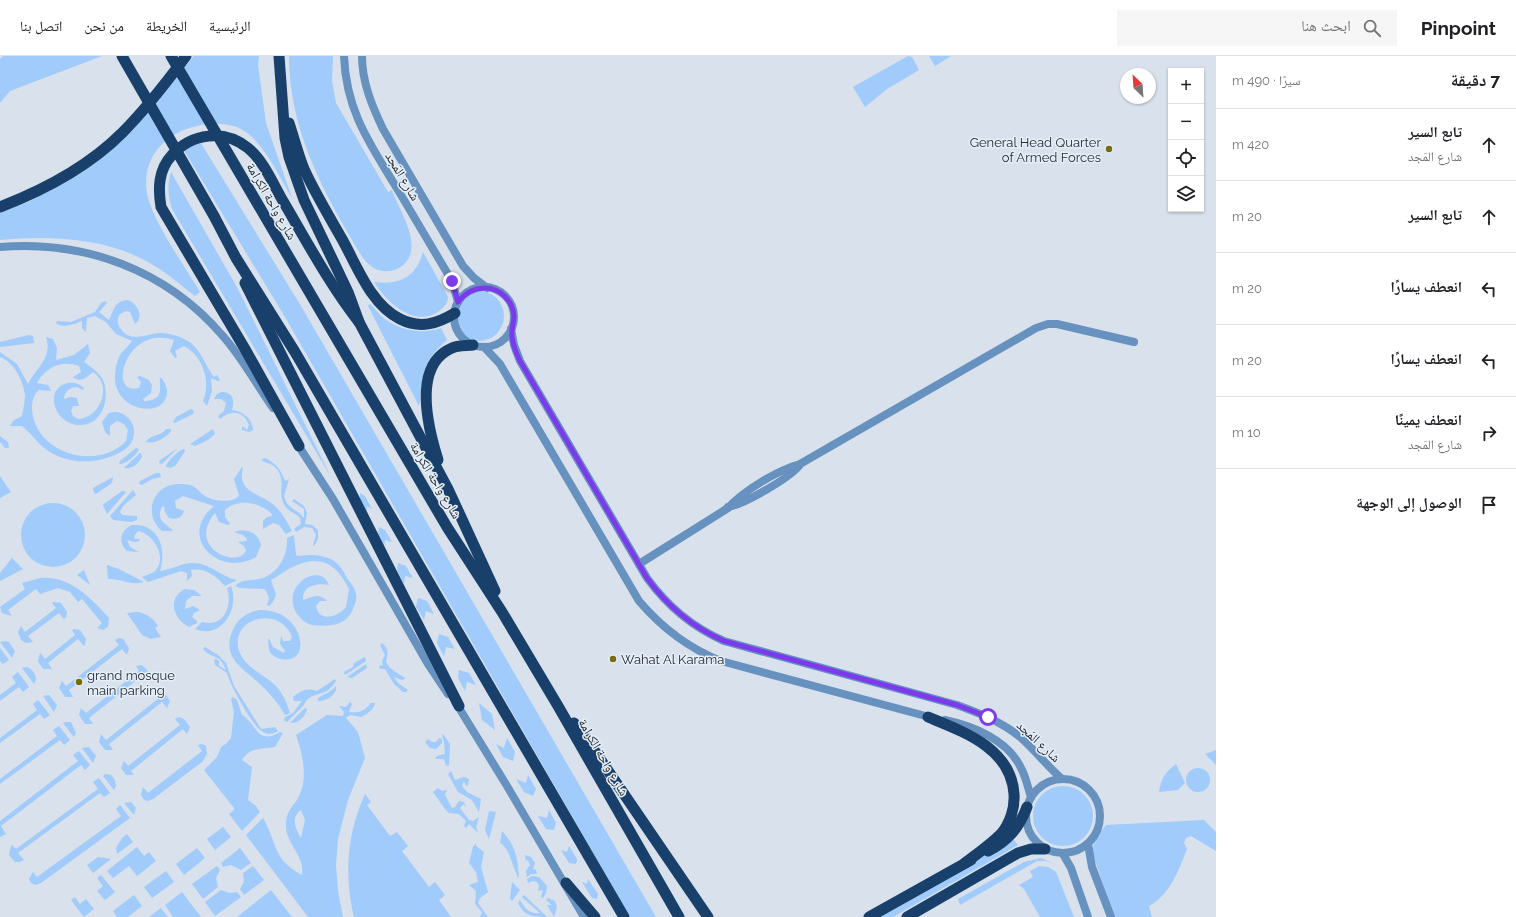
<!DOCTYPE html>
<html lang="ar">
<head>
<meta charset="utf-8">
<style>
  :root { --surface:#fff; --page:#f6f6f6; --text:#202124; --muted:#757577; --line:#e0e0e0 }
  body { margin:0; font-family:Raleway,"Noto Naskh Arabic",sans-serif; background:var(--page); color:var(--text); direction:rtl }
  .controls { position:absolute; right:12px; top:12px; display:grid; overflow:hidden; border-radius:0px; box-shadow:0 1px 3px #0004 }
  .controls button { width:36px; height:36px; display:grid; place-items:center; padding:0; border:0; border-bottom:1px solid var(--line); background:var(--surface); color:var(--text); font:20px sans-serif }
  .compass { position:absolute; left:1120px; top:12px; width:36px; height:36px; border-radius:50%; background:var(--surface); box-shadow:0 1px 3px #0004; rotate:335deg }
  .stop { position:absolute; width:12px; height:12px; margin:-9px; border:3px solid #7c3aed; border-radius:50%; background:#fff }
  .stop.end { background:#7c3aed; border-color:#fff; box-shadow:0 1px 4px #0008 }
  .list { margin:0; padding:0; list-style:none }
  h2 { display:flex; justify-content:space-between; align-items:center; height:52px; margin:0; padding:0 16px; font-size:17px }
  h2 small { font-size:13px; font-weight:400; color:var(--muted) }
  .list li { display:grid; grid-template-columns:26px 1fr auto; gap:12px; align-items:center; box-sizing:border-box; height:72px; padding:0 16px; border-top:1px solid var(--line) }
  .list b { display:block; font-size:15px; white-space:nowrap }
  .list p { margin:0; font-size:13px; white-space:nowrap; color:var(--muted) }
  .list em { font-size:13px; font-style:normal; color:var(--muted) }
  .icon { flex:none; width:22px; height:22px; fill:none; stroke:currentColor; stroke-width:2; stroke-linecap:round; stroke-linejoin:round }
  .map { position:relative; flex:none; width:1216px; height:861px; overflow:hidden; direction:ltr }
  header { display:flex; align-items:center; gap:24px; box-sizing:border-box; height:56px; padding:0 20px; background:var(--surface); border-bottom:1px solid var(--line) }
  header strong { font-size:19px }
  nav { display:flex; gap:22px; margin-inline-start:auto; font-size:14px }
  .search { width:280px; height:36px; background:var(--page); display:flex; align-items:center; gap:10px; box-sizing:border-box; padding:0 14px; border-radius:0px; color:var(--muted); font-size:15px }
  main { display:flex }
  aside { flex:1; background:var(--surface) }
  .map>svg:first-child { display:block }
  .green { fill:#a0cbfb; fill-rule:evenodd }
  .lines { fill:none; stroke-linecap:round; stroke-linejoin:round }
  .minor { stroke:#6791be; stroke-width:8 }
  .tertiary { stroke:#6791be; stroke-width:8 }
  .trunk { stroke:#18406a; stroke-width:11 }
  .route { stroke:#7c3aed; stroke-width:5 }
  .poi-dot { fill:#796c07; stroke:#e5eff9; stroke-width:1.5 }
  .labels { text-anchor:middle; stroke-width:3; stroke-linejoin:round; paint-order:stroke }
  .poi-label { font-size:13px; fill:#282b2f; stroke:#e5eff9; text-anchor:start }
  .street-label { font-size:13px; fill:#282b2f; stroke:#e5eff9 }
</style>
</head>
<body>
<header>
<strong>Pinpoint</strong>
<div class="search"><svg class="icon" aria-label="search" viewBox="0 0 24 24"><circle cx="10" cy="10" r="6"/><path d="M15 15l6 6"/></svg>ابحث هنا</div>
<nav><a>الرئيسية</a><a>الخريطة</a><a>من نحن</a><a>اتصل بنا</a></nav>
</header>
<main>
<aside>
<h2>7 دقيقة<small>سيرًا · 490 m</small></h2>
<ul class="list">
<li><svg class="icon" aria-label="ahead" viewBox="0 0 24 24"><path d="M12 20V5M6 11l6-6 6 6"/></svg><div><b>تابع السير</b><p>شارع المَجد</p></div><em>420 m</em></li>
<li><svg class="icon" aria-label="ahead" viewBox="0 0 24 24"><path d="M12 20V5M6 11l6-6 6 6"/></svg><div><b>تابع السير</b></div><em>20 m</em></li>
<li><svg class="icon" aria-label="left" viewBox="0 0 24 24"><path d="M17 20v-9H6M10 6l-5 5 5 5"/></svg><div><b>انعطف يسارًا</b></div><em>20 m</em></li>
<li><svg class="icon" aria-label="left" viewBox="0 0 24 24"><path d="M17 20v-9H6M10 6l-5 5 5 5"/></svg><div><b>انعطف يسارًا</b></div><em>20 m</em></li>
<li><svg class="icon" aria-label="right" viewBox="0 0 24 24"><path d="M7 20v-9h11M14 6l5 5-5 5"/></svg><div><b>انعطف يمينًا</b><p>شارع المَجد</p></div><em>10 m</em></li>
<li><svg class="icon" aria-label="arrive" viewBox="0 0 24 24"><path d="M6 21V4h12l-3 4 3 4H6"/></svg><div><b>الوصول إلى الوجهة</b></div></li>
</ul>
</aside>
<div class="map">
<svg width="1216" height="861" viewBox="0 0 1216 861">
  <rect width="100%" height="100%" fill="#d8e1ec"/>
  <g class="green">
    <polygon points="3,0 102,0 10,35 0,47 0,3"/>
    <path d="M194 0H259L258 9 266 67 292 142C278 119 262 81 237 71 229 68 218 67 210 68 173 70 140 97 147 137 152 165 185 210 200 236L195 240C184 232 173 222 161 214 115 182 55 179 0 184V157L32 144 88 112 133 74Z"/>
    <path d="M289 0H333L332 25 336 47 388 136 392 134C399 154 422 187 406 206 402 211 396 214 390 215 378 216 370 211 363 202 325 140 289 75 289 0Z"/>
    <polygon points="908,0 912,1 919,14 887,33 865,51 853,31"/>
    <polygon points="929,0 951,0 935,10"/>
    <polygon points="199,84 301,250 656,861 630,861 285,261 182,91"/>
    <path d="M171 116 238 233 331 421 172 153C168 139 167 130 171 116Z"/>
    <path d="M423 196 448 241C448 248 443 252 438 256 413 272 386 245 374 226 399 229 416 222 423 196Z"/>
    <circle cx="479" cy="260" r="25"/>
    <path d="M128 244C137 248 145 260 135 268L130 256 126 255 120 258C117 262 117 268 120 272 131 289 148 276 163 277 171 278 179 280 186 284 201 292 204 308 214 321L217 319 220 324 218 325 211 322 212 335 207 350 203 345C212 326 202 299 184 290L175 295 177 301 175 302 170 295 174 284C125 268 107 341 139 332L141 326 137 321 140 320 149 324 152 329 151 337 143 343 144 345C165 344 159 333 160 321 164 324 166 329 167 334 169 363 116 358 115 322 115 315 116 308 119 301 122 295 129 290 132 285L116 278 106 266 95 260 87 262 86 276 82 272V265C74 268 63 273 56 267L57 265 71 266 95 256 101 247 105 245 107 247 99 256 109 264C114 254 114 245 128 244Z"/>
    <path d="M370 248C374 251 377 256 381 260 397 274 422 279 441 272L447 284C430 299 424 309 421 332 420 338 421 345 419 350L368 250Z"/>
    <polygon points="29,279 33,280 34,287 0,291 0,286"/>
    <path d="M46 281 53 283 57 292 56 304 74 299 88 288 90 297 84 306C90 310 97 315 102 322 111 339 104 368 81 369 67 370 53 357 54 342 55 327 74 322 84 332L83 334 77 331C70 331 65 335 64 342L65 343 70 341 77 342 79 350H73L71 355 73 360 78 363C101 362 113 329 93 316 87 320 82 328 73 321L81 316 79 310C62 304 46 311 37 327L48 329 51 335 39 334C33 339 32 346 32 353 34 397 97 416 126 385L128 374 124 368 117 365 110 370V380L105 376 102 366 109 357C121 353 132 362 134 373 135 385 129 392 119 397 95 409 65 409 43 391 36 385 30 376 22 370H10L13 365 22 360C23 354 25 346 25 339 23 324 14 306 0 301V296L17 308 28 328C37 311 53 301 46 281Z"/>
    <path d="M221 336C233 336 235 344 232 354 242 355 253 363 253 374L249 376 242 374V370L247 374 249 369C243 354 231 354 220 363L218 360 224 355 226 347 221 343H214L217 338Z"/>
    <polygon points="191,353 194,355 193,358 175,367 173,366 176,361"/>
    <path d="M166 373H171V375C166 382 155 388 146 386 150 378 161 381 166 373Z"/>
    <polygon points="213,373 215,378 208,384 195,390 190,388"/>
    <polygon points="0,380 8,386 9,392 5,392 0,386"/>
    <path d="M136 392 139 393C136 400 126 408 119 408L120 405Z"/>
    <polygon points="178,392 162,408 159,407 160,404"/>
    <path d="M184 393 185 395 176 409 171 412 166 411C166 406 179 394 184 393Z"/>
    <path d="M140 397H141L142 401C139 407 131 414 124 412Z"/>
    <path d="M265 402C276 407 281 414 285 425L289 423 284 440C287 453 297 453 304 462V453L292 445 294 443 304 450 307 457 305 468 312 469 318 474V483L314 490 313 489 316 479 312 472 304 471 296 476 294 473 301 468 300 462C296 457 289 456 285 450 276 438 288 424 275 411 271 407 265 407 261 404Z"/>
    <path d="M242 411 243 412C236 436 261 438 274 449 282 456 287 466 292 475L286 478 279 469 273 467 263 473V465L267 461 272 460V458C260 446 238 442 225 454V461L230 468 228 469 219 466 215 457C186 492 237 513 246 495L244 490 238 486 246 485 247 483 243 479 234 476C246 472 258 476 261 489L256 501C224 520 186 490 204 461 206 457 211 453 214 450L183 440 175 445 176 452 184 455C182 462 176 464 169 462L165 456 164 450 162 451C155 466 167 467 173 475H162C143 459 152 429 178 428 181 428 187 428 190 429 197 431 200 437 205 440 212 445 235 448 239 439L234 423Z"/>
    <polygon points="156,417 160,417 161,421 152,423 142,429 139,428 140,425"/>
    <polygon points="0,420 11,436 0,442"/>
    <polygon points="113,421 112,427 96,438 94,437 93,432"/>
    <polygon points="133,434 136,439 123,450 120,456 122,459 137,460 137,464 131,466 113,464 110,460"/>
    <polygon points="122,435 126,436 107,458 103,449 104,448"/>
    <polygon points="360,437 365,440 372,453 367,450 367,456 360,443"/>
    <circle cx="53" cy="479" r="32"/>
    <path d="M132 469C159 467 167 493 160 515 171 514 181 507 193 507 210 507 221 521 237 524L225 530C216 520 205 511 191 514L192 520 187 525V517L181 515 148 526 142 521C146 519 151 518 154 516 169 503 154 478 138 475L134 480 135 483H140L139 485 135 486 127 484 130 491 139 496 127 495C118 486 120 474 132 469Z"/>
    <polygon points="379,471 385,474 392,486 385,484 384,492 378,479"/>
    <path d="M294 479 296 499C300 501 303 499 308 499 317 499 327 500 334 505 340 509 344 516 347 522 351 527 355 532 356 538 357 542 356 546 354 550 348 570 330 571 312 569 305 567 301 563 297 558 279 529 321 505 329 529 318 527 302 529 303 544 312 541 319 536 327 545H320L316 550C319 567 338 561 346 551L349 533C336 507 320 498 293 511 285 514 279 520 271 524L276 539 273 546 269 550 267 549C270 543 269 538 264 533L240 532 235 530C242 523 250 525 259 523 278 519 288 500 287 482Z"/>
    <polygon points="12,502 23,513 0,525 0,517"/>
    <polygon points="398,507 406,510 413,522 405,520 404,528 397,515"/>
    <path d="M107 509 119 513 144 526C129 530 122 522 108 523Z"/>
    <polygon points="84,514 90,529 77,519"/>
    <path d="M40 522C69 519 91 542 109 562L108 571 103 574 97 572 102 567 82 543 78 546 70 536 58 532 40 538 36 533 8 554 12 560 2 557 0 551 25 533 22 527Z"/>
    <path d="M231 530C240 552 222 584 195 573L202 566C224 572 233 550 227 532Z"/>
    <path d="M185 533 194 534 202 540H192L186 545 185 553 193 550 200 554 194 557 192 561 197 565V567L189 571C173 563 167 542 185 533Z"/>
    <polygon points="418,542 427,545 434,558 426,555 424,564 416,551"/>
    <polygon points="54,546 61,547 67,556 66,561 64,563 59,557 28,580 33,586 26,587 21,584 18,576 21,570 25,576 56,552 52,547"/>
    <path d="M259 554C304 552 314 610 281 603 276 602 271 599 269 594L268 583H269L273 591 284 597 285 595 280 588 281 580 283 585H290L292 581C281 550 233 560 238 591 242 611 263 617 276 630 283 638 287 647 290 657L285 659C279 648 271 639 262 630 246 614 221 603 232 576 237 563 246 557 259 554Z"/>
    <path d="M138 556C147 558 153 562 158 570L155 572 161 581 151 583 142 579 127 557Z"/>
    <polygon points="74,573 80,574 86,583 85,588 84,590 78,583 48,607 52,613 43,613 38,605 40,597 45,603 75,579 72,574"/>
    <polygon points="439,578 448,581 455,593 446,591 444,600 437,587"/>
    <polygon points="119,582 123,583 129,592 127,599 122,593 69,634 73,641 65,641 59,632 62,625 66,630 119,589 115,584"/>
    <polygon points="5,585 9,586 15,595 12,602 0,586"/>
    <path d="M382 587C389 593 388 598 386 606 391 615 397 616 405 622V623L402 624 394 621 398 627 408 634 406 636H403L394 628 385 613H380L379 610 383 609 382 605 385 599 380 589Z"/>
    <path d="M205 591 218 599 226 607 234 630 261 673 275 671 278 675C273 678 268 679 263 676 253 671 230 629 227 617L215 609 214 604 216 603 219 605V610L226 614C220 597 211 603 203 593Z"/>
    <polygon points="0,592 9,604 3,608 0,605"/>
    <polygon points="365,601 366,605 345,619 344,616 353,611 354,607"/>
    <polygon points="366,608 367,612 352,622 347,621"/>
    <polygon points="142,609 149,616 149,624 148,626 143,619 89,662 93,668 85,668 79,659 81,652 86,657 139,615 136,610"/>
    <path d="M26 611C32 612 36 618 36 624L34 628 22 612Z"/>
    <polygon points="459,614 469,617 476,629 467,626 465,635 458,622"/>
    <polygon points="18,616 29,631 23,636 19,631 0,645 0,639 16,627 12,621"/>
    <path d="M335 623 336 625C334 628 331 632 327 635 319 639 307 639 304 649L287 666 284 664 285 661 293 657 302 645H294L293 641C300 635 308 631 317 635Z"/>
    <path d="M336 630C338 638 326 646 318 645V642L332 634Z"/>
    <polygon points="156,636 164,636 170,645 167,652 162,646 109,688 113,694 105,694 99,686 101,678 106,684 159,642"/>
    <polygon points="49,639 57,649 54,656 43,640"/>
    <path d="M233 641 237 644 242 659C257 668 257 690 280 676L283 677 275 691C262 693 250 691 242 704L252 711 248 744 256 750 260 756 242 775 229 758 234 754V752L204 714 217 701 221 691 227 687 231 682 234 656 231 643Z"/>
    <polygon points="38,644 50,659 44,663 40,658 0,687 0,682 37,654 33,648"/>
    <path d="M350 646 352 648 349 656C360 657 363 656 371 647H375C374 654 367 658 361 661L350 659 346 662 358 676 365 702 348 744 338 783 336 809 338 835 343 861H308L246 779 263 762C278 788 272 803 302 819 305 798 285 788 286 768 286 757 291 752 297 744 309 723 303 700 296 679L327 659 343 660 344 656 339 650 346 651ZM301 754 305 764 301 782C296 773 290 762 301 754Z"/>
    <polygon points="479,647 492,658 495,674 482,664"/>
    <path d="M305 652 307 653C305 661 298 668 290 667Z"/>
    <polygon points="179,661 184,663 190,671 187,678 183,673 131,715 134,719 126,719 121,712 124,705 128,710 180,669 175,663"/>
    <polygon points="65,666 71,666 76,677 74,681 63,667"/>
    <polygon points="59,670 70,684 64,689 60,684 0,728 0,723 57,680 53,674"/>
    <polygon points="443,678 450,688 449,709 446,710 444,703 435,703 437,700 445,698 444,686 442,679"/>
    <polygon points="439,682 442,683 442,687 436,693 430,692 425,686 428,683 432,686 436,686"/>
    <polygon points="507,682 515,696 513,705 503,701 496,688 504,692"/>
    <polygon points="202,688 206,690 207,698 202,706 153,743 148,745 144,744 141,739 143,731 148,737 202,695 198,689"/>
    <polygon points="89,691 96,700 93,707 82,692"/>
    <polygon points="1216,694 1216,709 1205,698"/>
    <polygon points="79,695 90,709 85,714 81,709 1,770 6,778 0,781 0,765 78,705 73,699"/>
    <path d="M1176 708 1185 727 1178 734 1159 736C1161 723 1165 716 1176 708Z"/>
    <circle cx="1198" cy="724" r="12"/>
    <polygon points="451,715 455,724 464,721 469,723 468,729 466,730 464,725 462,730 467,736 481,743 479,756 472,744 458,736 448,718"/>
    <polygon points="105,718 111,719 115,724 116,730 114,734 103,720"/>
    <polygon points="528,719 536,733 533,740 524,736 516,723 526,727"/>
    <polygon points="99,722 110,737 104,741 100,737 18,797 24,804 19,806 15,806 9,799 11,790 12,789 16,793 98,733 93,726"/>
    <circle cx="1063" cy="760" r="30"/>
    <polygon points="438,732 442,735 447,734 445,739 452,752 455,751 459,745 464,746 466,751 463,748 460,752 469,764 473,765 479,761 476,771 478,777 469,768 466,772 464,770 466,765 459,758 449,757 445,753 433,736"/>
    <path d="M365 738 371 746 367 749 390 780 397 776 408 790 402 795 429 831 435 826 445 839 439 844 451 861H354C344 818 347 778 365 738Z"/>
    <polygon points="131,746 136,752 134,759 124,747"/>
    <polygon points="120,749 130,762 41,827 36,829 32,828 29,823 33,816 37,821 121,760 116,753"/>
    <polygon points="549,754 556,767 554,774 546,773 538,760 547,762"/>
    <polygon points="489,755 496,756 489,783 485,774"/>
    <path d="M1204 764 1216 776V795L1191 780 1186 782 1184 787 1187 793C1179 814 1169 840 1149 850L1152 861H1114L1092 796 1095 783 1106 769Z"/>
    <polygon points="223,771 231,781 215,794 207,783"/>
    <path d="M502 775C516 790 518 803 519 823 512 811 510 792 500 787Z"/>
    <polygon points="127,778 133,786 117,798 116,792 122,782"/>
    <polygon points="1013,783 1018,789 893,861 875,861"/>
    <polygon points="476,787 476,790 484,796 481,811 488,836 480,842 478,847 488,861 480,861 482,856 475,848 476,835 469,829 478,826 476,816 469,807 473,791"/>
    <polygon points="569,790 577,803 576,808 569,807 561,794 567,796"/>
    <polygon points="137,791 144,800 149,796 156,805 137,820 129,810 113,822 107,815"/>
    <polygon points="197,792 205,802 184,819 176,808"/>
    <polygon points="240,792 251,807 241,814 231,809 223,811 221,807"/>
    <polygon points="525,799 531,801 535,807 533,813 536,814 537,818 531,818 527,821 526,815 530,809 528,804 526,805"/>
    <polygon points="98,801 111,803 93,817 87,809"/>
    <polygon points="1041,802 1055,808 1046,805 1037,805 960,849 958,843 1024,806"/>
    <polygon points="217,810 220,814 216,822 218,831 203,843 192,828"/>
    <polygon points="253,810 264,824 244,839 240,833 244,826 243,817"/>
    <polygon points="1039,810 1048,811 1056,816 1074,861 1040,861 1024,833 1019,829 1033,821 1030,815"/>
    <polygon points="166,815 174,826 152,842 144,831"/>
    <polygon points="101,819 115,836 105,844 97,835 103,830 97,822"/>
    <polygon points="532,820 539,821 547,830 546,837 543,842 541,841 543,834 538,835 539,830 537,826 533,825 528,827 527,823"/>
    <polygon points="588,823 598,838 597,843 592,842 582,826 587,828"/>
    <polygon points="512,826 520,834 512,845 510,842"/>
    <polygon points="221,834 229,837 237,836 241,841 215,860 205,846"/>
    <polygon points="271,834 292,861 237,861"/>
    <polygon points="182,836 201,861 173,861 165,849"/>
    <polygon points="134,839 142,850 128,861 117,861 113,855"/>
    <path d="M524 839 545 859 547 861C533 861 524 860 518 847L520 844C525 853 530 858 540 857L522 841Z"/>
    <polygon points="75,841 80,848 86,843 94,853 84,861 71,844"/>
    <polygon points="548,842 555,845 557,851 554,861 547,849 552,849 546,844"/>
    <polygon points="161,852 168,861 149,861"/>
  </g>
  <g class="lines">
    <g class="minor">
      <path d="M728 451C744 448 788 423 799 410"/>
      <path d="M639 508 728 452C743 435 778 414 800 408L1036 272 1048 268H1057L1134 286"/>
    </g>
    <g class="tertiary">
      <path d="M344 0C346 55 370 88 398 134 416 164 434 195 452 225L458 246"/>
      <path d="M362 0C362 26 372 50 383 73L463 210 474 222 487 232"/>
      <path d="M0 191C85 184 166 214 222 279 242 301 256 328 273 352"/>
      <circle cx="484" cy="261" r="30"/>
      <path d="M511 273 514 289 520 305 647 522C668 551 692 571 724 585L957 649C979 657 1002 666 1020 681 1035 694 1047 710 1062 723"/>
      <path d="M484 291 500 308 639 545C662 572 688 592 721 605L933 662"/>
      <polyline points="296,386 333,443 428,608 448,638"/>
      <polyline points="456,647 507,730 584,861"/>
      <path d="M945 664C973 670 1008 684 1021 712 1026 721 1028 732 1031 741"/>
      <circle cx="1063" cy="760" r="37"/>
      <polyline points="1088,788 1092,811 1111,861"/>
      <polyline points="1063,798 1071,812 1088,861"/>
    </g>
    <g class="trunk">
      <polyline points="122,0 214,160 236,202 295,296 624,861"/>
      <polyline points="171,0 447,471 502,556 558,650 679,861"/>
      <polyline points="279,0 285,82 289,101 304,144 348,236 359,266 448,433 495,535"/>
      <path d="M289 67C294 82 298 98 304 113 315 137 329 160 342 183 357 210 371 249 400 263 420 273 437 268 455 257"/>
      <path d="M0 151C44 134 88 111 122 77 145 54 166 27 186 0"/>
      <polyline points="245,227 459,650"/>
      <path d="M299 390 245 293 161 151C158 133 158 114 172 99 192 77 224 73 248 92 264 105 273 128 283 145 307 186 330 229 359 266"/>
      <path d="M438 404C428 372 412 309 452 292 458 289 467 290 473 289"/>
      <path d="M928 661C964 676 1011 692 1014 738 1015 752 1010 767 1001 778 990 789 977 798 965 807"/>
      <polyline points="574,667 585,681 708,861"/>
      <path d="M988 795C1008 785 1019 772 1027 751"/>
      <polyline points="566,827 595,861"/>
      <polyline points="869,861 971,804"/>
      <polyline points="907,861 1018,797 1031,793 1045,793"/>
    </g>
  </g>
  <g class="lines">
    <path class="route" d="M452 225 458 246C465 237 473 232 485 232 501 232 514 246 514 262 513 269 511 274 512 281 513 289 516 297 520 305L647 522C668 551 692 571 724 585L957 649 988 661"/>
  </g>
  <g class="poi-dot">
    <circle cx="1109" cy="93" r="4"/>
    <circle cx="613" cy="603" r="4"/>
    <circle cx="79" cy="626" r="4"/>
  </g>
  <g class="labels">
    <g class="poi-label">
      <text x="1101" y="91" text-anchor="end">General Head Quarter<tspan x="1101" dy="15">of Armed Forces</tspan></text>
      <text x="621" y="608">Wahat Al Karama</text>
      <text x="87" y="624">grand mosque<tspan x="87" dy="15">main parking</tspan></text>
    </g>
    <g class="street-label">
      <text transform="translate(403 120) rotate(59)" y="5">شارع المَجد</text>
      <text transform="translate(272 145) rotate(60)" y="5">شارع واحة الكرامة</text>
      <text transform="translate(436 424) rotate(59)" y="5">شارع واحة الكرامة</text>
      <text transform="translate(1039 685) rotate(43)" y="5">شارع المَجد</text>
      <text transform="translate(604 701) rotate(60)" y="5">شارع واحة الكرامة</text>
    </g>
  </g>
</svg>
<div class="controls">
<button>+</button>
<button>−</button>
<button><svg class="icon" aria-label="locate" viewBox="0 0 24 24"><circle cx="12" cy="12" r="6"/><path d="M12 2v4M12 18v4M2 12h4M18 12h4"/></svg></button>
<button><svg class="icon" aria-label="layers" viewBox="0 0 24 24"><path d="M12 4l9 5-9 5-9-5zM3 14l9 5 9-5"/></svg></button>
</div>
<svg class="compass" viewBox="-18 -18 36 36"><path d="M0-13l5 13h-10z" fill="#e53935"/><path d="M0 13l5-13h-10z" fill="#757577"/></svg>
<div class="stop" style="left:988px;top:661px"></div>
<div class="stop end" style="left:452px;top:225px"></div>
</div>
</main>
</body>
</html>
